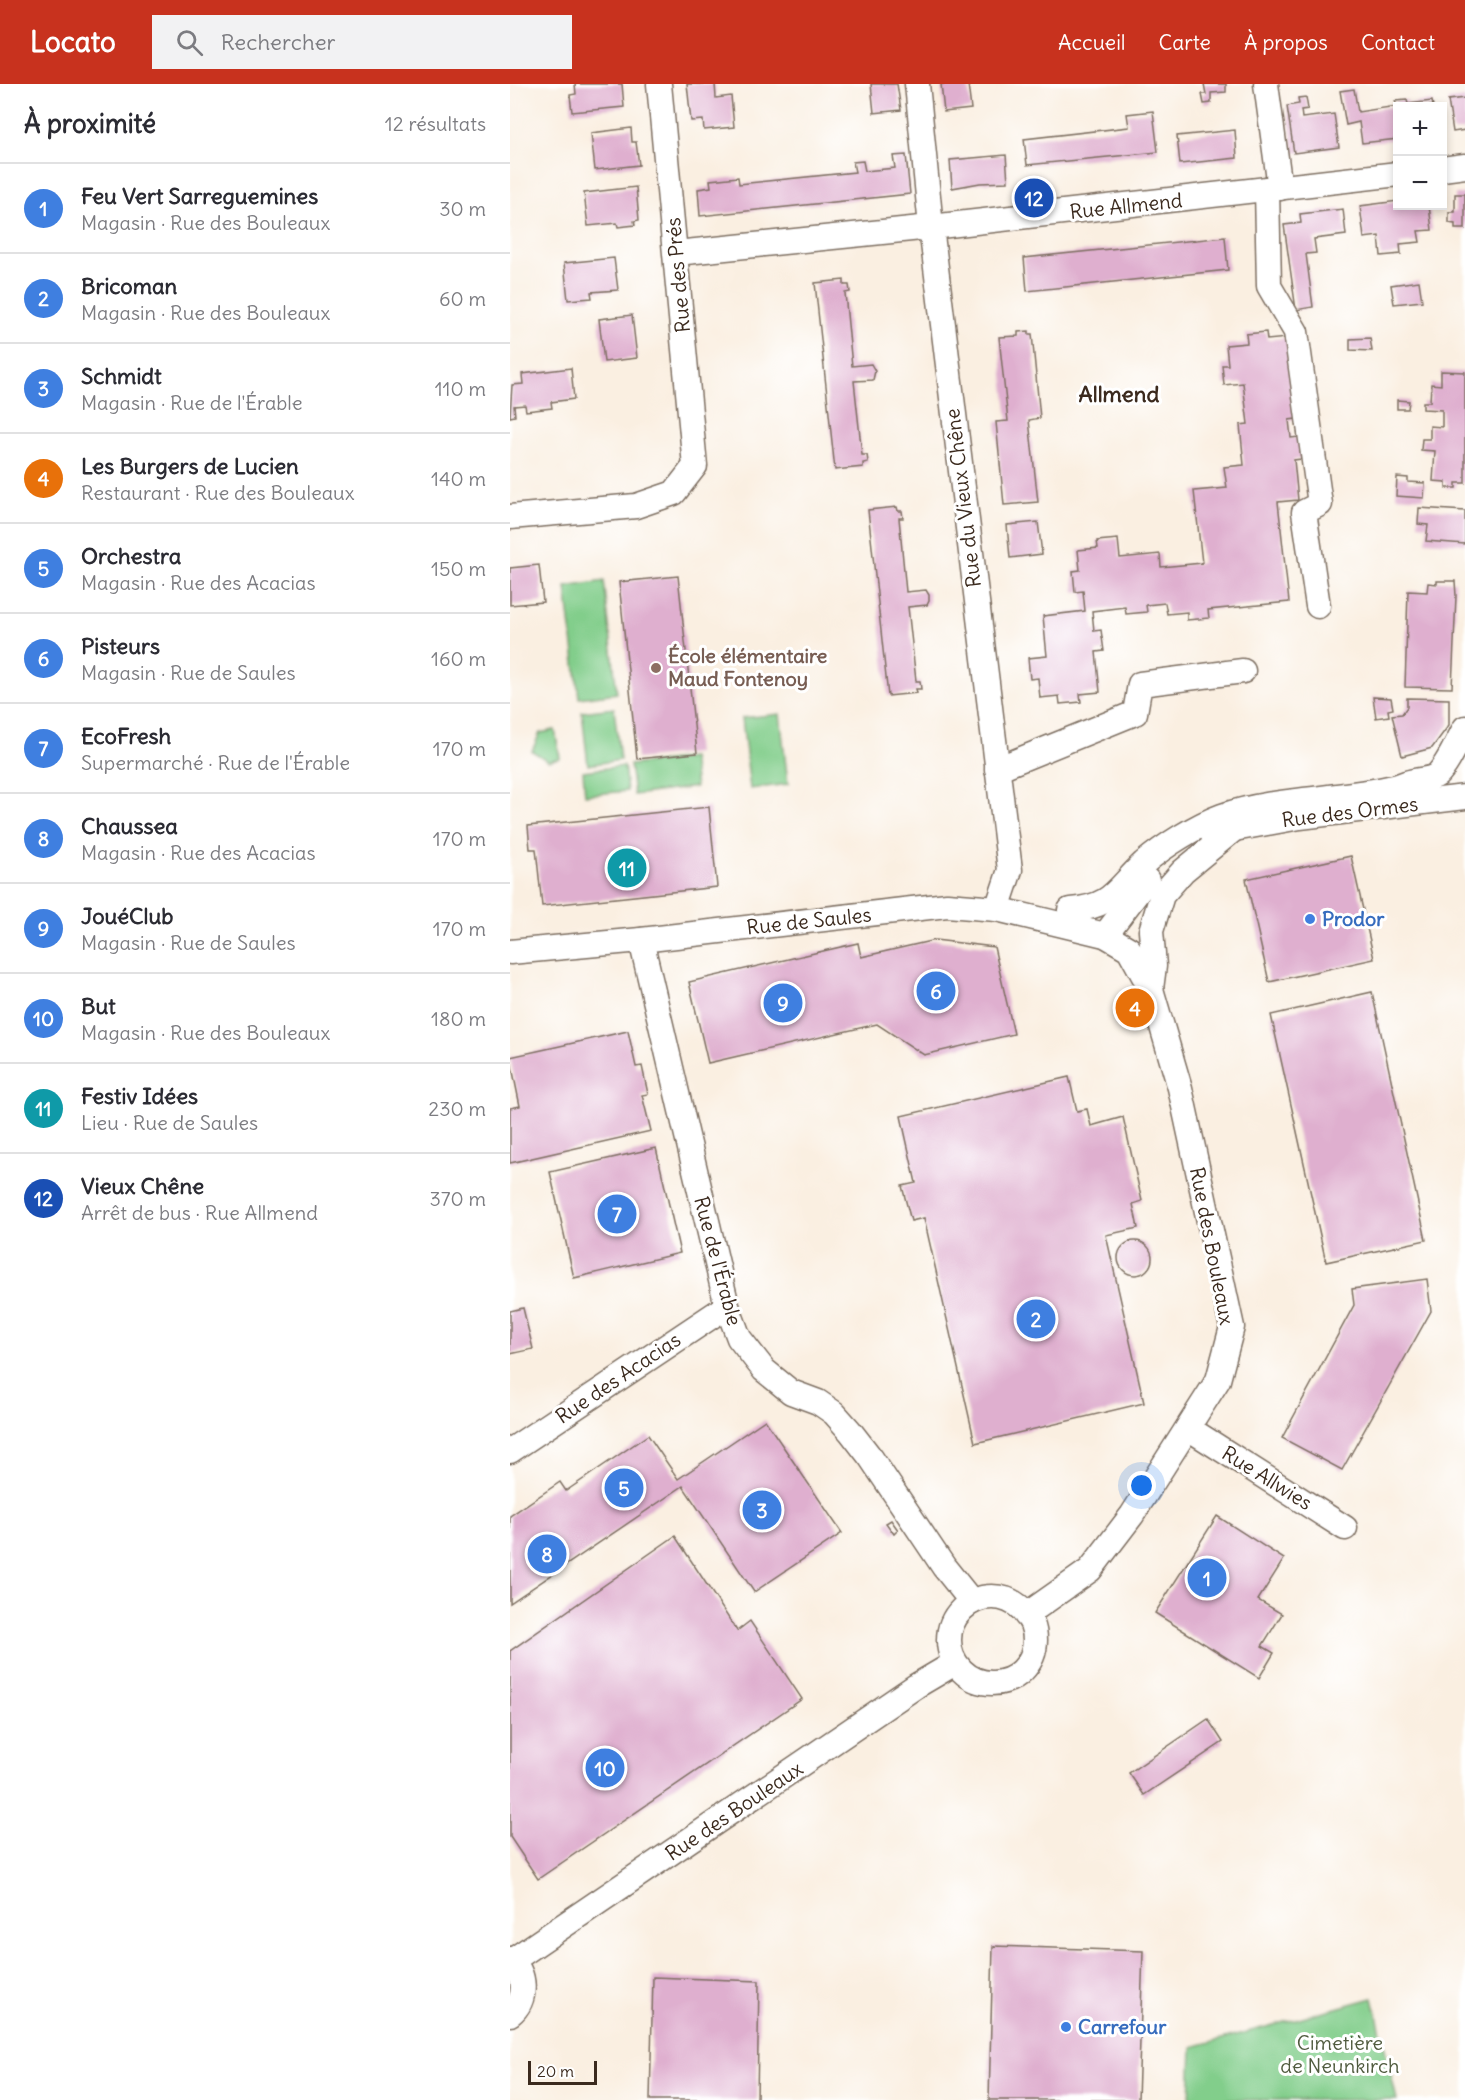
<!DOCTYPE html>
<html lang="fr">
<head>
<meta charset="utf-8">
<style>
  :root { --surface:#fff; --page:#f2f2f3; --text:#2b2b33; --muted:#7c7c81; --line:#e1e1e2; --accent:#c8321e }
  body { margin:0; font-family:Delius,sans-serif; background:var(--page); color:var(--text) }
  .controls { position:absolute; right:18px; top:18px; display:grid; overflow:hidden; border-radius:0px; box-shadow:0 3px 9px #0003 }
  .controls button { width:54px; height:54px; display:grid; place-items:center; padding:0; border:0; border-bottom:2px solid var(--line); background:var(--surface); color:var(--text); font:30px sans-serif }
  .scale { position:absolute; left:18px; bottom:15px; width:69px; box-sizing:border-box; padding-left:6px; border:3px solid #3b2a1e; border-top:0; font-size:16px; line-height:21px; white-space:nowrap; color:#3b2a1e; -webkit-text-stroke:4px #fff; paint-order:stroke }
  .you { position:absolute; left:632px; top:1402px; width:21px; height:21px; margin:-15px; border:4px solid #fff; border-radius:50%; background:#1a73e8; box-shadow:0 0 0 9px #1a73e833 }
  .badge { display:grid; place-items:center; width:39px; height:39px; border-radius:50%; background:var(--accent); color:#fff; font-size:20px; font-weight:700 }
  .pin { position:absolute; translate:-50% -50%; border:3px solid #fff; box-shadow:0 2px 6px #0006 }
  .list { margin:0; padding:0; list-style:none }
  h2 { display:flex; justify-content:space-between; align-items:center; height:78px; margin:0; padding:0 24px; font-size:26px }
  h2 small { font-size:20px; font-weight:400; color:var(--muted) }
  .list li { display:grid; grid-template-columns:39px 1fr auto; gap:18px; align-items:center; box-sizing:border-box; height:90px; padding:0 24px; border-top:2px solid var(--line) }
  .list b { display:block; font-size:22px; white-space:nowrap }
  .list p { margin:0; font-size:20px; white-space:nowrap; color:var(--muted) }
  .list em { font-size:20px; font-style:normal; color:var(--muted) }
  .icon { flex:none; width:33px; height:33px; fill:none; stroke:currentColor; stroke-width:2; stroke-linecap:round; stroke-linejoin:round }
  .map { position:relative; flex:none; width:955px; height:2016px; overflow:hidden }
  header { display:flex; align-items:center; gap:36px; box-sizing:border-box; height:84px; padding:0 30px; background:var(--accent); color:#fff }
  header strong { font-size:28px }
  nav { display:flex; gap:33px; margin-inline-start:auto; font-size:21px }
  .search { width:420px; height:54px; background:var(--page); display:flex; align-items:center; gap:15px; box-sizing:border-box; padding:0 21px; border-radius:0px; color:var(--muted); font-size:22px }
  main { display:flex }
  aside { flex:1; background:var(--surface) }
  .map>svg:first-child { display:block }
  .green { fill:#82ce8b; stroke:#5e7c54; stroke-width:1.5 }
  .building { fill:#dfafcf }
  .lines { fill:none; stroke-linecap:round; stroke-linejoin:round }
  .street-casing { stroke:#7e6f62; stroke-width:27 }
  .street { stroke:#fff; stroke-width:24 }
  .education-dot { fill:#8d6e63; stroke:#fff; stroke-width:2 }
  .shop-dot { fill:#3f7fe0; stroke:#fff; stroke-width:2 }
  .labels { text-anchor:middle; stroke-width:6; stroke-linejoin:round; paint-order:stroke }
  .street-label { font-size:20px; fill:#3b2a1e; stroke:#fff }
  .education-label { font-size:20px; font-weight:bold; fill:#785e54; stroke:#fff; text-anchor:start }
  .shop-label { font-size:20px; font-weight:bold; fill:#366cbe; stroke:#fff; text-anchor:start }
  .park-label { font-size:20px; fill:#505b3f; stroke:#fff }
  .quarter-label { font-size:22px; font-weight:bold; fill:#3b2a1e; stroke:#fff }
</style>
</head>
<body>
<header>
<strong>Locato</strong>
<div class="search"><svg class="icon" aria-label="search" viewBox="0 0 24 24"><circle cx="10" cy="10" r="6"/><path d="M15 15l6 6"/></svg>Rechercher</div>
<nav><a>Accueil</a><a>Carte</a><a>À propos</a><a>Contact</a></nav>
</header>
<main>
<aside>
<h2>À proximité<small>12 résultats</small></h2>
<ul class="list">
<li><span class="badge" style="background:#3f7fe0">1</span><div><b>Feu Vert Sarreguemines</b><p>Magasin · Rue des Bouleaux</p></div><em>30 m</em></li>
<li><span class="badge" style="background:#3f7fe0">2</span><div><b>Bricoman</b><p>Magasin · Rue des Bouleaux</p></div><em>60 m</em></li>
<li><span class="badge" style="background:#3f7fe0">3</span><div><b>Schmidt</b><p>Magasin · Rue de l'Érable</p></div><em>110 m</em></li>
<li><span class="badge" style="background:#e8710a">4</span><div><b>Les Burgers de Lucien</b><p>Restaurant · Rue des Bouleaux</p></div><em>140 m</em></li>
<li><span class="badge" style="background:#3f7fe0">5</span><div><b>Orchestra</b><p>Magasin · Rue des Acacias</p></div><em>150 m</em></li>
<li><span class="badge" style="background:#3f7fe0">6</span><div><b>Pisteurs</b><p>Magasin · Rue de Saules</p></div><em>160 m</em></li>
<li><span class="badge" style="background:#3f7fe0">7</span><div><b>EcoFresh</b><p>Supermarché · Rue de l'Érable</p></div><em>170 m</em></li>
<li><span class="badge" style="background:#3f7fe0">8</span><div><b>Chaussea</b><p>Magasin · Rue des Acacias</p></div><em>170 m</em></li>
<li><span class="badge" style="background:#3f7fe0">9</span><div><b>JouéClub</b><p>Magasin · Rue de Saules</p></div><em>170 m</em></li>
<li><span class="badge" style="background:#3f7fe0">10</span><div><b>But</b><p>Magasin · Rue des Bouleaux</p></div><em>180 m</em></li>
<li><span class="badge" style="background:#0f9aa8">11</span><div><b>Festiv Idées</b><p>Lieu · Rue de Saules</p></div><em>230 m</em></li>
<li><span class="badge" style="background:#1a4fb4">12</span><div><b>Vieux Chêne</b><p>Arrêt de bus · Rue Allmend</p></div><em>370 m</em></li>
</ul>
</aside>
<div class="map">
<svg width="955" height="2016" viewBox="0 0 955 2016">
  <rect width="100%" height="100%" fill="#fff"/>
  <filter id="ink" filterUnits="userSpaceOnUse"><feTurbulence type="fractalNoise" baseFrequency=".0167" numOctaves="2"/><feDisplacementMap in="SourceGraphic" scale="12" xChannelSelector="R" yChannelSelector="G"/><feConvolveMatrix kernelMatrix="1 2 1 2 8 2 1 2 1" color-interpolation-filters="sRGB"/></filter>
  <filter id="wash" filterUnits="userSpaceOnUse"><feTurbulence type="fractalNoise" baseFrequency=".008" numOctaves="4" result="noise"/><feDisplacementMap in="SourceGraphic" scale="24" xChannelSelector="R" yChannelSelector="G"/><feGaussianBlur stdDeviation="1.35" result="paint"/><feColorMatrix in="noise" values="0 0 0 0 0 0 0 0 0 0 0 0 0 0 0 0 0 1.4 0 .05"/><feComposite in="paint" operator="in"/></filter>
  <g filter="url(#wash)">
    <rect width="100%" height="100%" fill="#faefe1"/>
    <g class="green">
      <polygon points="94,497 107,609 69,614 56,503"/>
      <polygon points="104,624 110,676 78,681 72,628"/>
      <polygon points="270,630 278,700 240,705 232,634"/>
      <polygon points="45,646 50,674 38,677 22,667 30,649"/>
      <polygon points="182,674 186,703 124,711 120,681"/>
      <polygon points="114,682 117,707 75,711 73,687"/>
      <polygon points="863,1914 887,2016 680,2016 682,1963"/>
    </g>
    <g id="blocks">
      <g class="building">
        <polygon points="65,0 112,0 114,23 62,28 60,11 66,10"/>
        <polygon points="177,0 205,0 206,14 221,12 224,43 194,46 193,36 181,37"/>
        <polygon points="361,0 387,0 391,26 364,29"/>
        <polygon points="431,0 458,0 461,25 434,28"/>
        <polygon points="694,0 716,0 716,8 701,9 701,19 694,20 692,10 696,10"/>
        <polygon points="844,5 848,28 887,22 885,17 897,16 898,20 922,17 923,22 888,22 888,55 852,59 849,38 836,41 830,7"/>
        <polygon points="796,13 798,25 791,26 792,34 824,30 829,63 784,69 777,22 789,20 788,14"/>
        <polygon points="955,14 955,46 943,48 938,16"/>
        <polygon points="643,27 648,68 517,81 514,55 619,43 617,30"/>
        <polygon points="121,44 122,58 126,58 129,81 85,86 81,49"/>
        <polygon points="725,46 727,74 670,80 667,52"/>
        <polygon points="396,71 400,110 190,132 188,105 201,103 200,96 228,93 229,100 345,88 343,78 353,77 355,87 385,84 383,72"/>
        <polygon points="496,71 498,98 470,99 442,104 440,76"/>
        <polygon points="126,103 129,136 124,137 125,141 108,143 107,139 78,142 74,109"/>
        <polygon points="945,110 955,110 955,145 945,145 945,140 939,139 939,128 945,128"/>
        <polygon points="888,117 888,122 919,122 922,146 908,147 910,158 890,160 891,170 871,172 869,152 854,154 850,122"/>
        <polygon points="833,125 836,151 804,155 806,169 796,170 803,223 786,226 774,141 791,139 790,130"/>
        <polygon points="715,153 718,186 517,207 514,174"/>
        <polygon points="104,174 108,206 81,208 82,214 58,216 54,179"/>
        <polygon points="334,196 334,201 339,201 340,208 335,209 342,282 361,280 365,287 363,296 344,297 352,371 357,371 358,378 353,379 353,383 325,386 305,199"/>
        <polygon points="909,197 912,217 884,220 881,201"/>
        <polygon points="122,231 127,274 94,278 89,235"/>
        <polygon points="519,247 519,250 522,250 530,334 519,336 528,418 494,421 486,338 498,337 489,253 508,252 508,248"/>
        <polygon points="756,248 757,256 777,254 786,335 779,336 781,354 789,353 791,375 784,376 788,416 768,418 779,518 698,526 699,534 677,536 677,528 657,530 655,519 636,521 637,528 616,530 615,523 582,527 584,547 591,546 594,567 586,568 590,608 570,610 571,618 550,620 549,612 530,614 528,594 520,595 518,574 537,572 533,532 575,527 573,507 565,508 563,487 570,486 568,466 588,464 587,457 608,455 610,474 650,470 651,483 692,479 684,407 717,404 714,383 734,381 730,341 738,340 733,299 714,301 712,281 718,281 716,261 737,259 736,250"/>
        <polygon points="860,254 862,267 840,266 840,255"/>
        <polygon points="61,284 64,315 41,318 42,324 16,327 15,321 4,322 5,332 0,333 2,301 13,300 12,290"/>
        <polygon points="931,287 955,288 955,399 946,399 946,404 936,404 936,398 923,397 925,367 911,366 912,355 920,355 920,342 932,343 932,326 913,325 913,318 920,318 921,300 931,301"/>
        <polygon points="887,316 899,317 898,325 887,325"/>
        <polygon points="887,393 898,394 898,398 915,399 914,414 886,412"/>
        <polygon points="387,423 388,427 392,427 393,434 389,434 396,508 416,506 419,511 419,517 417,521 398,523 406,597 410,597 411,605 406,605 407,609 378,612 358,426"/>
        <polygon points="909,424 955,427 955,460 916,457 918,441 908,440"/>
        <polygon points="528,438 532,470 500,474 497,441"/>
        <polygon points="29,481 33,518 0,521 0,484"/>
        <polygon points="168,492 187,669 127,675 109,498"/>
        <polygon points="927,497 945,497 946,512 942,604 895,603 898,507 917,508 918,499 927,500"/>
        <polygon points="863,613 881,614 883,625 878,626 879,632 866,634"/>
        <polygon points="897,614 939,615 939,641 922,664 892,672 882,631 892,630 897,623"/>
        <polygon points="199,723 207,803 32,822 26,765 20,765 18,742"/>
        <polygon points="841,772 864,875 759,898 736,795"/>
        <polygon points="425,856 484,863 504,950 414,971 367,940 198,979 179,898 348,859 351,873"/>
        <polygon points="862,908 916,1156 816,1178 761,931"/>
        <polygon points="118,947 126,983 132,982 138,1010 132,1011 141,1047 0,1079 0,1024 10,1022 0,973"/>
        <polygon points="559,993 567,1027 577,1025 581,1042 613,1033 632,1117 623,1120 628,1144 596,1151 634,1319 465,1359 414,1134 401,1137 392,1102 406,1099 391,1032"/>
        <polygon points="146,1064 170,1169 64,1194 40,1088"/>
        <circle cx="625" cy="1174" r="17"/>
        <polygon points="917,1195 921,1227 832,1386 772,1354 844,1221 842,1205"/>
        <polygon points="13,1224 23,1265 0,1270 0,1227"/>
        <polygon points="255,1336 332,1449 244,1508 173,1402 0,1519 0,1432 50,1398 56,1407 138,1351 168,1395"/>
        <polygon points="707,1432 774,1475 748,1516 772,1530 752,1562 764,1569 749,1594 645,1529"/>
        <polygon points="381,1436 388,1446 384,1450 376,1439"/>
        <polygon points="165,1452 227,1547 240,1537 292,1615 28,1795 0,1753 0,1567"/>
        <polygon points="698,1635 713,1658 634,1711 619,1689"/>
        <polygon points="483,1862 633,1867 628,2016 479,2016"/>
        <polygon points="143,1893 249,1897 247,2016 140,2016"/>
      </g>
    </g>
  </g>
  <g filter="url(#ink)">
    <use href="#blocks" fill-opacity="0" stroke="#7e6f62" stroke-width="1.5"/>
    <g class="lines">
      <g class="street-casing">
        <g id="street">
          <polyline points="407,0 421,143 500,786 487,825"/>
          <polyline points="756,0 770,104"/>
          <polyline points="932,85 955,82"/>
          <polyline points="757,105 759,202 786,248 810,420 794,428 808,522"/>
          <polyline points="166,169 421,143 888,90"/>
          <polyline points="0,433 126,422 164,409 185,382 149,0"/>
          <polyline points="487,685 625,629 630,600 733,587"/>
          <polyline points="702,749 790,733 955,713"/>
          <path d="M560 826C603 823 606 805 634 779 654 762 687 741 712 732 765 714 824 716 879 704 888 703 896 698 905 697 913 695 920 696 927 691 939 679 947 658 955 644"/>
          <polyline points="595,851 637,796"/>
          <polyline points="131,856 217,1222 229,1254 254,1286 281,1308 308,1318 324,1329 340,1347 361,1374 434,1483 462,1518"/>
          <polyline points="0,868 131,856 437,821 487,825 595,851 619,865 641,905 670,1004 722,1243 708,1296 622,1431 580,1486 516,1531"/>
          <polyline points="641,905 644,882 641,847 652,811 673,787 723,746"/>
          <polyline points="678,1344 835,1444"/>
          <polyline points="0,1367 217,1222"/>
          <circle cx="482" cy="1556" r="43"/>
          <path d="M0 1875C16 1889 18 1916 0 1930"/>
          <polyline points="3,1876 406,1602 445,1579"/>
        </g>
      </g>
      <use href="#street" class="street"/>
    </g>
  </g>
  <circle class="education-dot" cx="146" cy="584" r="6"/>
  <g class="shop-dot">
    <circle cx="800" cy="835" r="6"/>
    <circle cx="556" cy="1943" r="6"/>
  </g>
  <g class="labels">
    <g class="street-label">
      <text transform="translate(616 122) rotate(-6)" y="7">Rue Allmend</text>
      <text transform="translate(168 191) rotate(-95)" y="7">Rue des Prés</text>
      <text transform="translate(453 414) rotate(-97)" y="7">Rue du Vieux Chêne</text>
      <text transform="translate(840 728) rotate(-7)" y="7">Rue des Ormes</text>
      <text transform="translate(299 837) rotate(-6)" y="7">Rue de Saules</text>
      <text transform="translate(702 1162) rotate(79)" y="7">Rue des Bouleaux</text>
      <text transform="translate(208 1177) rotate(75)" y="7">Rue de l'Érable</text>
      <text transform="translate(108 1294) rotate(-34)" y="7">Rue des Acacias</text>
      <text transform="translate(757 1394) rotate(32)" y="7">Rue Allwies</text>
      <text transform="translate(224 1727) rotate(-34)" y="7">Rue des Bouleaux</text>
    </g>
    <g class="education-label">
      <text x="158" y="579">École élémentaire<tspan x="158" dy="23">Maud Fontenoy</tspan></text>
    </g>
    <g class="shop-label">
      <text x="812" y="842">Prodor</text>
      <text x="568" y="1950">Carrefour</text>
    </g>
    <g class="park-label">
      <text x="830" y="1966">Cimetière<tspan x="830" dy="23">de Neunkirch</tspan></text>
    </g>
    <g class="quarter-label">
      <text x="609" y="318">Allmend</text>
    </g>
  </g>
</svg>
<div class="controls">
<button>+</button>
<button>−</button>
</div>
<div class="scale">20 m</div>
<div class="you"></div>
<div class="pin badge" style="left:697px;top:1494px;background:#3f7fe0">1</div>
<div class="pin badge" style="left:526px;top:1235px;background:#3f7fe0">2</div>
<div class="pin badge" style="left:252px;top:1426px;background:#3f7fe0">3</div>
<div class="pin badge" style="left:625px;top:924px;background:#e8710a">4</div>
<div class="pin badge" style="left:114px;top:1404px;background:#3f7fe0">5</div>
<div class="pin badge" style="left:426px;top:907px;background:#3f7fe0">6</div>
<div class="pin badge" style="left:107px;top:1130px;background:#3f7fe0">7</div>
<div class="pin badge" style="left:37px;top:1470px;background:#3f7fe0">8</div>
<div class="pin badge" style="left:273px;top:919px;background:#3f7fe0">9</div>
<div class="pin badge" style="left:95px;top:1684px;background:#3f7fe0">10</div>
<div class="pin badge" style="left:117px;top:784px;background:#0f9aa8">11</div>
<div class="pin badge" style="left:524px;top:114px;background:#1a4fb4">12</div>
</div>
</main>
</body>
</html>
